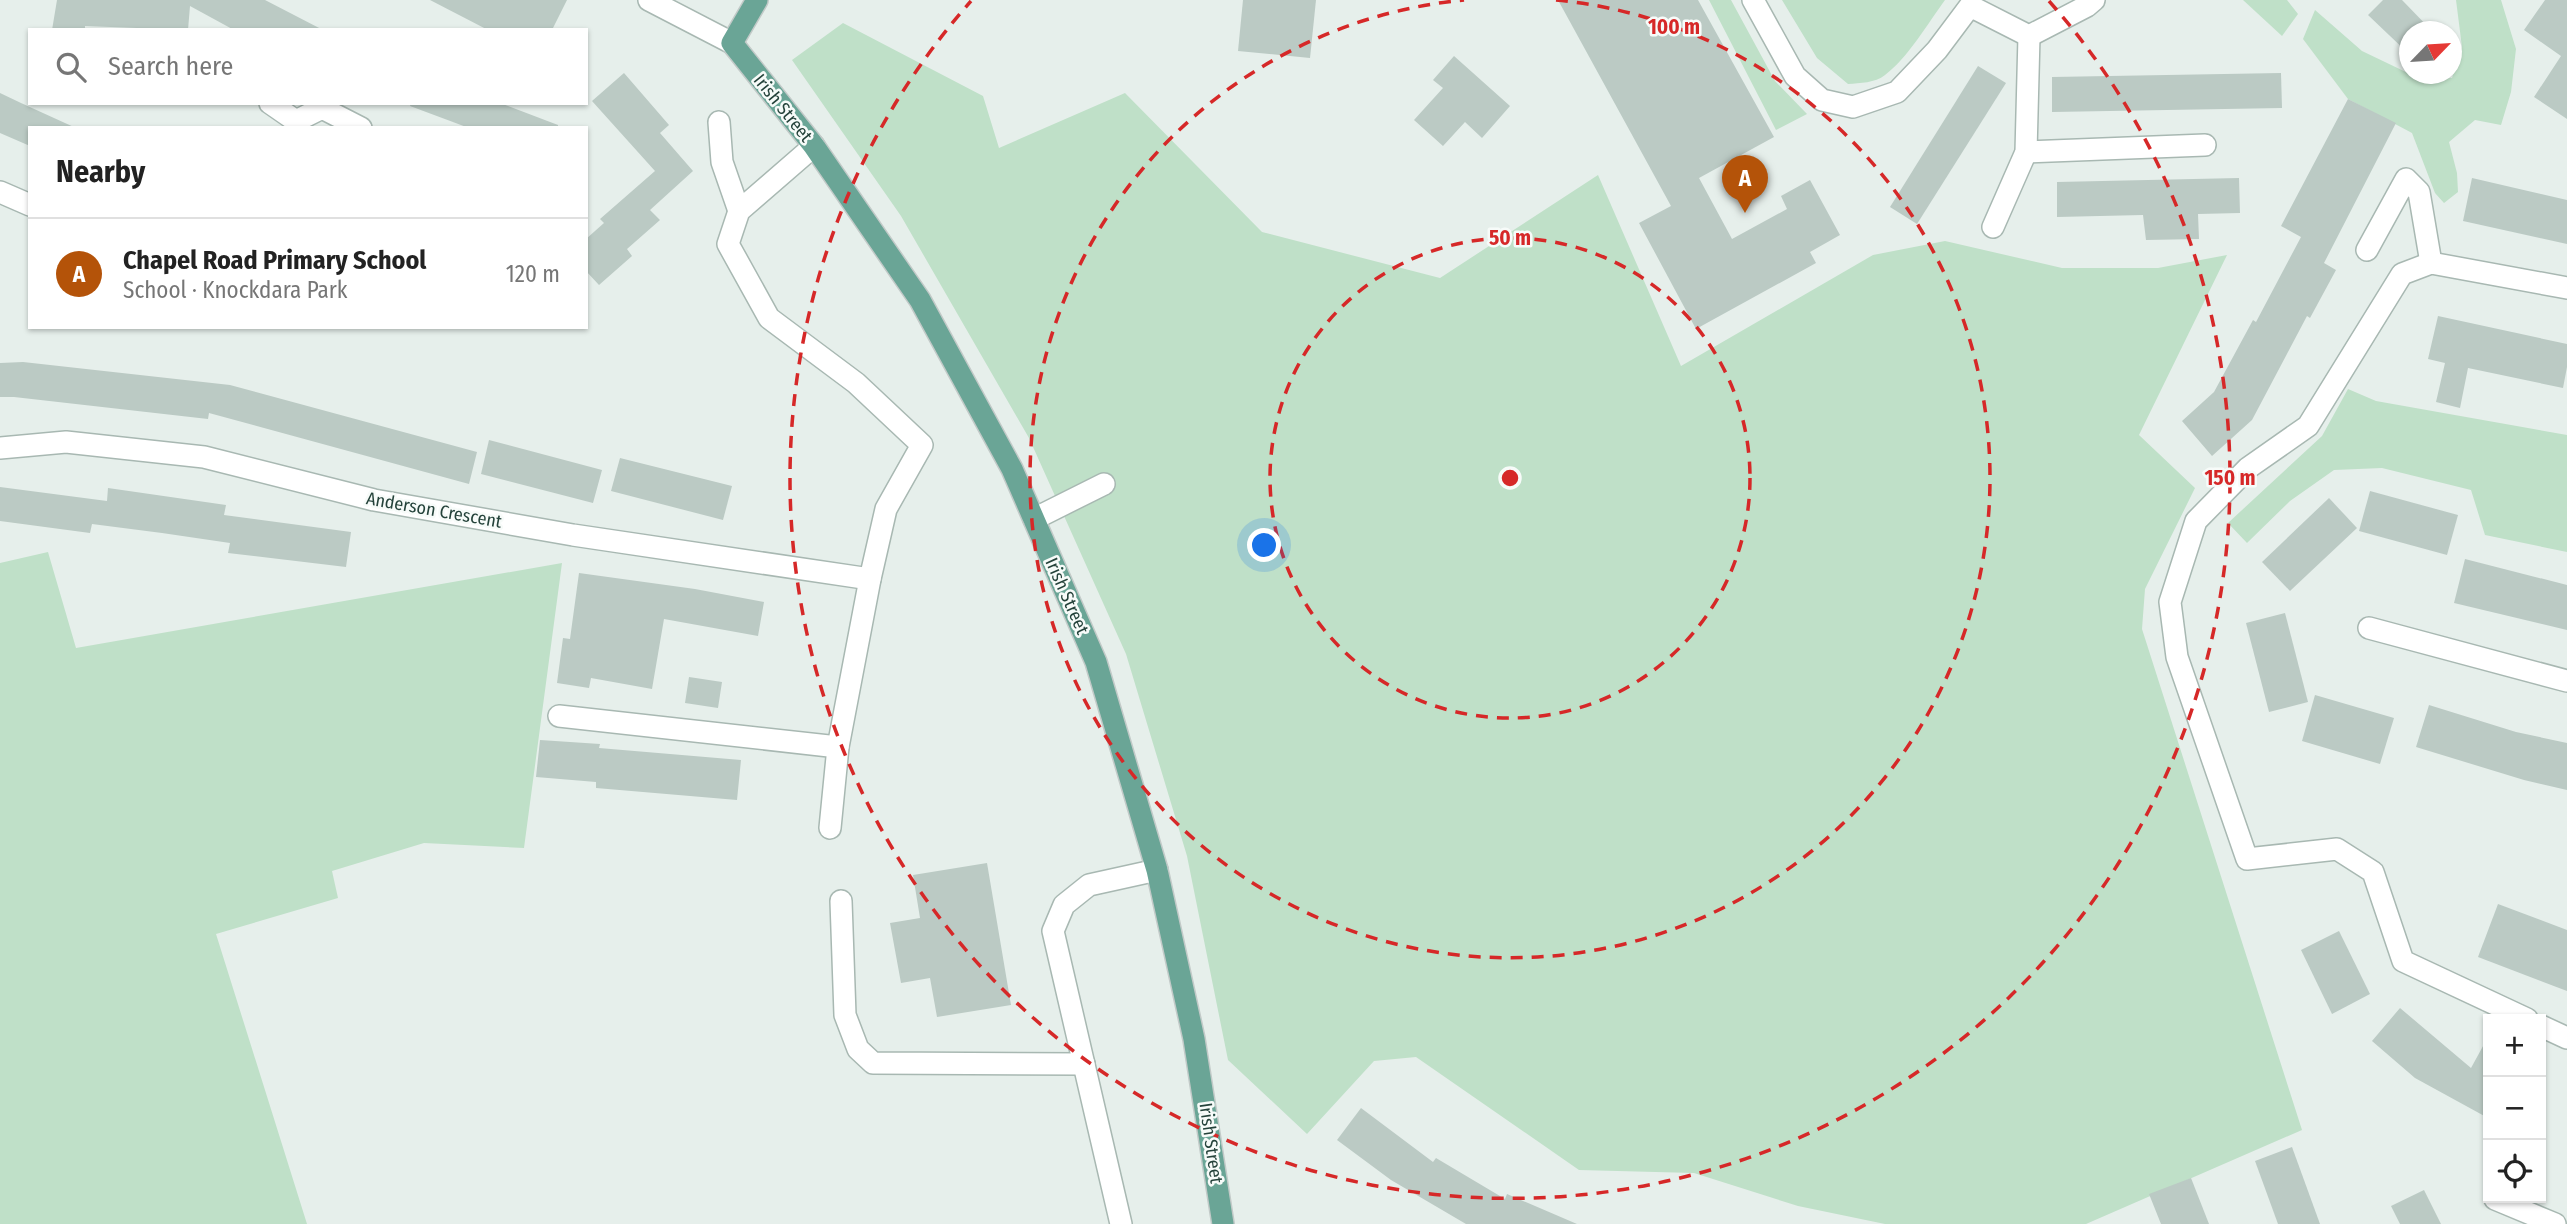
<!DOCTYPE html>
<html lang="en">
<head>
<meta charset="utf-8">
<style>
  :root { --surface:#fff; --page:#f2f2f2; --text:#222; --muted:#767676; --line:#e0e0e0; --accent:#b45309 }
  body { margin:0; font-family:"Fira Sans Condensed",sans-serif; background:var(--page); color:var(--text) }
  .controls { position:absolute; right:21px; bottom:21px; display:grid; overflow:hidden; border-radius:0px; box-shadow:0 2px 5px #0004 }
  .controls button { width:63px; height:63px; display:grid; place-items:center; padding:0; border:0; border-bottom:2px solid var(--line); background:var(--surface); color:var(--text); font:35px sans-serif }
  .compass { position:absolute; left:2399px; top:21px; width:63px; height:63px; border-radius:50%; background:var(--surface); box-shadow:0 2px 5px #0004; rotate:65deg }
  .you { position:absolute; left:1265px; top:546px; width:24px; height:24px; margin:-18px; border:5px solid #fff; border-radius:50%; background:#1a73e8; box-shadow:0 0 0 10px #1a73e833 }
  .badge { display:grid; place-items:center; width:46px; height:46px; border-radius:50%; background:var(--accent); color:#fff; font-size:23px; font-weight:700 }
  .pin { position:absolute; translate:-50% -58px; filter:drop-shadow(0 2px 4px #0008) }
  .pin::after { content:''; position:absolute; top:37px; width:24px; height:21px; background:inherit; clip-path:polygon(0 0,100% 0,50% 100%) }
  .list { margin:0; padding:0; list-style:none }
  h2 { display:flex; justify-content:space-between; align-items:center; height:91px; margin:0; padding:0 28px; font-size:30px }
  h2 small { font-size:23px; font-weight:400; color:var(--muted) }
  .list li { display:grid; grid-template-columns:46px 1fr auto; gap:21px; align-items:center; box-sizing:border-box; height:112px; padding:0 28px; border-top:2px solid var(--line) }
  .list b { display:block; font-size:26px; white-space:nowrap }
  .list p { margin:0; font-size:23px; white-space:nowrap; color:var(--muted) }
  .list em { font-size:23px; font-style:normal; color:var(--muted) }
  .icon { flex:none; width:38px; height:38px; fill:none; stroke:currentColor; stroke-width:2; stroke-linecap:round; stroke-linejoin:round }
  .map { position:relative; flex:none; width:2567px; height:1224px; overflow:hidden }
  .search { position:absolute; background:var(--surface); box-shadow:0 2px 5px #0004; left:28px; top:28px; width:560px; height:77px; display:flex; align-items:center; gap:18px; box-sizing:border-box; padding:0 24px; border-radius:0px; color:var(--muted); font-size:26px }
  .panel { position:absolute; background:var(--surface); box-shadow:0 2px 5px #0004; left:28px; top:126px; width:560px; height:203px; border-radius:0px }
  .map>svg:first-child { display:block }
  .green { fill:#bfe0c8 }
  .building { fill:#bbcac4 }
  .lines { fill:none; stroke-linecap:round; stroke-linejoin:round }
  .minor-casing { stroke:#a8b8b2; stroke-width:24 }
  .major-casing { stroke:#c2cac8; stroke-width:24 }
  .minor { stroke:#fff; stroke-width:21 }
  .major { stroke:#6aa596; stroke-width:21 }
  .ring { fill:none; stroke:#d62828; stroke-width:3.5; stroke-dasharray:12 9 }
  .labels { text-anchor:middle; stroke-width:5; stroke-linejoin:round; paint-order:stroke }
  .street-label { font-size:18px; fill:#24423a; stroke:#f7fbf9 }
  .centre { fill:#d62828; stroke:#f7fbf9; stroke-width:3.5 }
  .ring-label { font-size:21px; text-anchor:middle; font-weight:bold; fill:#d62828; stroke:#f7fbf9; stroke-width:5; stroke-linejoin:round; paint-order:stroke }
</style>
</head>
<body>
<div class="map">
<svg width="2567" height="1224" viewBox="0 0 2567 1224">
  <rect width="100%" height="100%" fill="#e6efeb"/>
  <g class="green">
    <polygon points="1709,0 1731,0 1775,81 1807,114 1776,130"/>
    <path d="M1782 0H1945C1928 23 1908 58 1885 75 1875 83 1860 83 1848 84L1817 58Z"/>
    <polygon points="2243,0 2287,0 2298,14 2282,36"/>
    <polygon points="2456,0 2501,0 2516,49 2511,92 2501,125 2475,120 2449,142 2457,173 2458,192 2444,203 2435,193 2412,133 2348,99 2303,39 2315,10 2362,51 2410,74 2452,78 2462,47"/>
    <polygon points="843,23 983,96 999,148 1125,93 1262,232 1440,278 1598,175 1681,366 1873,255 1945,241 2062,268 2158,268 2227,255 2139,435 2195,488 2145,589 2142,629 2302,1130 2086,1224 1885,1224 1798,1206 1694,1173 1579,1170 1416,1057 1374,1061 1307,1134 1228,1060 1187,856 1126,654 1029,438 901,216 792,60"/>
    <polygon points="2348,389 2376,401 2567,435 2567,552 2485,535 2471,490 2382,468 2334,470 2290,501 2247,543 2228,523 2322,436"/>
    <polygon points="48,552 76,648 562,563 524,848 424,843 332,871 338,898 216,934 307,1224 0,1224 0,563"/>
  </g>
  <g class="building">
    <polygon points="57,0 265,0 323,30 234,30 190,6 188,30 85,26 85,30 52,30"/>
    <polygon points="430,0 567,0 552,30 488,30"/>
    <polygon points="1243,0 1316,0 1310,58 1238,51"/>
    <polygon points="1558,0 1698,0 1774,137 1699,178 1732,239 1787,209 1781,196 1810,180 1840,235 1810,252 1816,263 1696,329 1639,223 1671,206"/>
    <polygon points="2383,0 2402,0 2433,32 2410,32 2410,55 2368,15"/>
    <polygon points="2545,0 2567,0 2567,119 2534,97 2561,56 2524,30"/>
    <polygon points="1454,56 1510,106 1482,138 1465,122 1443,146 1414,120 1443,88 1433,80"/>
    <polygon points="1978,66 2006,83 1917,224 1890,207"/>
    <polygon points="624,73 669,125 660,133 693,171 650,210 660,220 627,249 632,256 599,285 586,271 586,239 604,223 600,219 655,171 592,101"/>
    <polygon points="2281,73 2282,108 2052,112 2052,77"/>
    <polygon points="0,93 21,103 76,128 30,128 30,146 0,133"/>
    <polygon points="2348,99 2396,123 2324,263 2336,270 2310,318 2307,316 2252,420 2212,456 2182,421 2214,392 2253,320 2256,322 2301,237 2281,226"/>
    <polygon points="411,103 500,103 558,125 558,128 469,128 410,106"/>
    <polygon points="2239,178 2240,213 2198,214 2199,239 2146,240 2143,215 2057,217 2057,182"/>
    <polygon points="2472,178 2567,200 2567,244 2463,221"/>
    <polygon points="2438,316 2567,344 2567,367 2563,388 2468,368 2460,408 2436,402 2445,363 2428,359"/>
    <polygon points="23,362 230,385 477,452 469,484 209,413 208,419 14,397 0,397 0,363"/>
    <polygon points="489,440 602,470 593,503 481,474"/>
    <polygon points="620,458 732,486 723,520 611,491"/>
    <polygon points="0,487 107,501 108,488 226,505 224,515 351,532 346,567 228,553 230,543 162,533 92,524 90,533 0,521"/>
    <polygon points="2370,491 2458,515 2447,555 2359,531"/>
    <polygon points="2329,498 2357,528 2290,591 2262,562"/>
    <polygon points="2465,559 2567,585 2567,630 2454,603"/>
    <polygon points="579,573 695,589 764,602 758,636 664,619 652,689 591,678 589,688 557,683 563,638 570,639"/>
    <polygon points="2285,613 2308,702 2269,712 2246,623"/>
    <polygon points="689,677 722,682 718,708 685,703"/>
    <polygon points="2315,695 2394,718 2380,764 2302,741"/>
    <polygon points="2429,705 2516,732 2567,743 2567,790 2524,780 2416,747"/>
    <polygon points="540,740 600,744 599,748 741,760 737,800 596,788 596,782 536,777"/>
    <polygon points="987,863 1011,1005 937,1017 930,978 901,983 890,923 920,918 913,875"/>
    <polygon points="2498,904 2567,930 2567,991 2478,957"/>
    <polygon points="2339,931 2370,994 2332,1014 2301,950"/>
    <polygon points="2400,1008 2471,1068 2488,1037 2488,1118 2415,1078 2372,1041"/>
    <polygon points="1361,1108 1433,1162 1436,1158 1505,1199 1507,1194 1577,1224 1466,1224 1391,1180 1337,1140"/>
    <polygon points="2292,1147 2320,1224 2278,1224 2255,1161"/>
    <polygon points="2191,1178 2209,1224 2161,1224 2149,1194"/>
    <polygon points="2424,1190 2441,1224 2400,1224 2391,1206"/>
  </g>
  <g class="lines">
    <g class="minor-casing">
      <g id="minor">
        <polyline points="649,0 732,43"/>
        <polyline points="1753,0 1795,76 1822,100 1853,107 1897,92 1937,50 1970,6 2029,36 2087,6 2094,0"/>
        <polyline points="270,103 296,121 322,108 361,128"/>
        <polyline points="719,122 722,162 739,211"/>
        <polyline points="814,146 739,211 728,244 769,318 856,383 922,445 886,509 870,579 838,747 830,828"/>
        <polyline points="2026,152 2205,145"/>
        <polyline points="0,192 30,205"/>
        <polyline points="1993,227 2026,152 2029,36"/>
        <polyline points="2367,250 2406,179 2419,192 2431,263"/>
        <polyline points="0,448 66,442 204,457 374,500 573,535 870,579"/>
        <polyline points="1034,519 1104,484"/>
        <polyline points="2369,628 2567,681"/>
        <polyline points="559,716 838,747"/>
        <polyline points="841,901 845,1015 858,1049 873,1063 1084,1064"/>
        <polyline points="2527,1019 2403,961 2373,872 2337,849 2247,859 2177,657 2170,602 2196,521 2248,468 2308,426 2402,274 2431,263 2567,288"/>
        <polyline points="2541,1026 2567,1038"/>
        <polyline points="2495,1199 2555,1224"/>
        <polyline points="1121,1224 1053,931 1064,905 1089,885 1157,870"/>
      </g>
    </g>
    <g class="major-casing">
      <polyline id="major" points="757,0 732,43 814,146 920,300 1012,469 1096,662 1157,870 1194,1039 1223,1224"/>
    </g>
    <use href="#minor" class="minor"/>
    <use href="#major" class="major"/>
  </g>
  <g class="ring">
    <circle cx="1510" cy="478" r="240"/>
    <path d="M1556 0A480 480 0 1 1 1464 0"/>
    <path d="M2049 1A720 720 0 1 1 971 1"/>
  </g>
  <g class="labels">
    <g class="street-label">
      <text transform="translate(783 108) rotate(51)" y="6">Irish Street</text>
      <text transform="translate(434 510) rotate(10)" y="6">Anderson Crescent</text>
      <text transform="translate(1067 596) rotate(66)" y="6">Irish Street</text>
      <text transform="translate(1211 1143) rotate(82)" y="6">Irish Street</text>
    </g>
  </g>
  <circle cx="1510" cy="478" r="10" class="centre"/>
  <g class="ring-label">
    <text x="1674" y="34">100 m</text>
    <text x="1510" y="245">50 m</text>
    <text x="2230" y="485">150 m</text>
  </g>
</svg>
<div class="controls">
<button>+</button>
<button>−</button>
<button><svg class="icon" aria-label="locate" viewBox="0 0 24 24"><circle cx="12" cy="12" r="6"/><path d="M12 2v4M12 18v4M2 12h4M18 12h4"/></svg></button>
</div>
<svg class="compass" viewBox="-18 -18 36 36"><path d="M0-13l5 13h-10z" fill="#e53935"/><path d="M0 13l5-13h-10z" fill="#767676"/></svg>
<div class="you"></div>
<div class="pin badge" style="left:1745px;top:213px">A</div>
<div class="search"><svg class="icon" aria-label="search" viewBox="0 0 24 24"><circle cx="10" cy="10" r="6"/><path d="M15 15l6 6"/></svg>Search here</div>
<section class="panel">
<h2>Nearby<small></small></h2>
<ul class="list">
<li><span class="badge">A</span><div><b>Chapel Road Primary School</b><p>School · Knockdara Park</p></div><em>120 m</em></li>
</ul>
</section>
</div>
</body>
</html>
